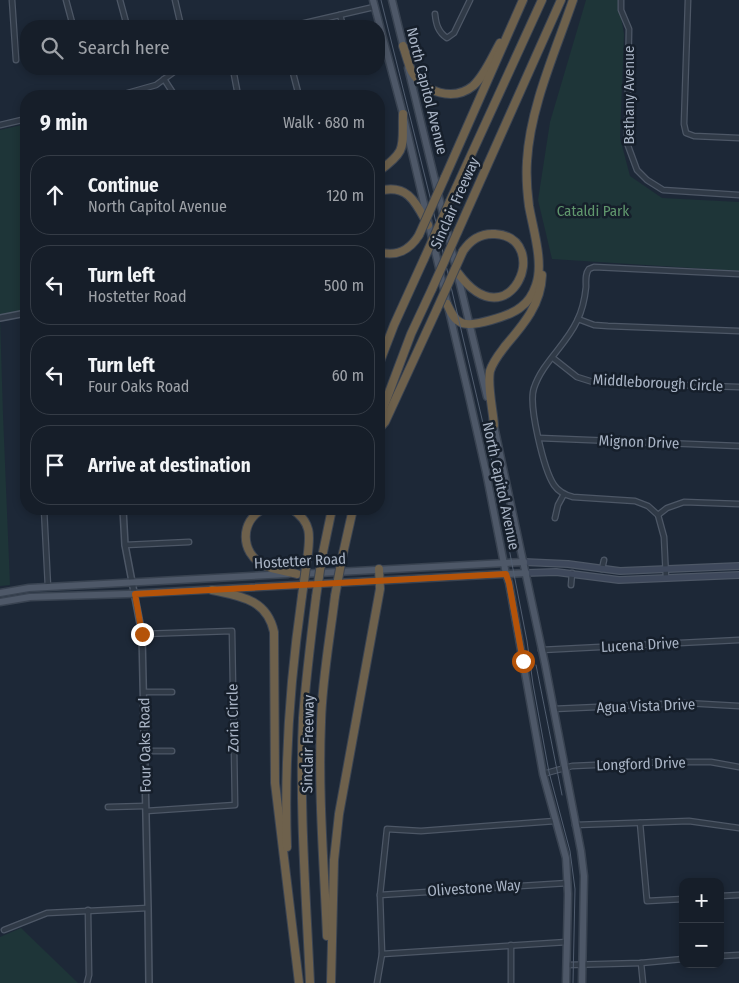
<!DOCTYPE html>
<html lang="en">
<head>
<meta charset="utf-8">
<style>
  :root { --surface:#161e29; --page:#1f2731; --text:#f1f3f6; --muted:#9ea2a8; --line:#353c46 }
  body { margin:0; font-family:"Fira Sans Condensed",sans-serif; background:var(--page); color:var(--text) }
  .controls { position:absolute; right:15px; bottom:15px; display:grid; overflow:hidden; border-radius:10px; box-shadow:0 2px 8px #0003 }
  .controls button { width:45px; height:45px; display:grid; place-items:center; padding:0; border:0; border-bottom:1px solid var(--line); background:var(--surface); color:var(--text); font:25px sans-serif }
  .stop { position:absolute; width:15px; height:15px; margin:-11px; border:4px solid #b45309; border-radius:50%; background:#fff }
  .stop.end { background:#b45309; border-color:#fff; box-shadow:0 1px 5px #0008 }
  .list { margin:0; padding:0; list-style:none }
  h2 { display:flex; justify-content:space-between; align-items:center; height:65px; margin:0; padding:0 20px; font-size:21px }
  h2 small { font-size:16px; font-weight:400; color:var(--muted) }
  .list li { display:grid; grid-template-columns:32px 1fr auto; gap:15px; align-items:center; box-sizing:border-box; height:80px; margin:0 10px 10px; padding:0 10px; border:1px solid var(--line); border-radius:20px }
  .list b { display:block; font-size:19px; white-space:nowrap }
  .list p { margin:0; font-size:16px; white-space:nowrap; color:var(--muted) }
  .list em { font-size:16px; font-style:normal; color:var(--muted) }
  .icon { flex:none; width:28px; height:28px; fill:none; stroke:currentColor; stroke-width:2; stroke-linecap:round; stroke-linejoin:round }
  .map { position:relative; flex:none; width:739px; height:983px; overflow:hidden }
  .search { position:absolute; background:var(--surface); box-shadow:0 2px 8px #0003; left:20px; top:20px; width:365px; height:55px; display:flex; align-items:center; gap:12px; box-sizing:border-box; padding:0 18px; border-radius:20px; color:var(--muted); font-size:19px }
  .panel { position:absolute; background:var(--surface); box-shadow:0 2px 8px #0003; left:20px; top:90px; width:365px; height:425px; border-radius:20px }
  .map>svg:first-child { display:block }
  .green { fill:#1e3538 }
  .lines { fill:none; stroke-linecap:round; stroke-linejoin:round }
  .minor-casing { stroke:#4d5766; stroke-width:7 }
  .tertiary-casing { stroke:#4d5766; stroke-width:8 }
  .secondary-casing { stroke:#4d5766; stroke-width:8 }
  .primary-casing { stroke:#394351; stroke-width:9 }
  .motorway-casing { stroke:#3b4452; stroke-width:10 }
  .minor { stroke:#303a47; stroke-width:4.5 }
  .tertiary { stroke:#303a47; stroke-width:5 }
  .secondary { stroke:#3e485b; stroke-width:5.5 }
  .primary { stroke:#4e5868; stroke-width:6 }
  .motorway { stroke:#6e614c; stroke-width:8 }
  .tram { stroke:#515d6f; stroke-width:1 }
  .motorway-bridge-casing { stroke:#3b4452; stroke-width:10; stroke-linecap:butt }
  .motorway-bridge { stroke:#6e614c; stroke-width:8 }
  .route { stroke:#b45309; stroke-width:6 }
  .labels { text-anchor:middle; stroke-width:5; stroke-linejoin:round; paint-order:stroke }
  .street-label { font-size:15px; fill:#a9b4c5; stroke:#161f2b }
  .park-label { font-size:15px; fill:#60976d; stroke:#161f2b }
</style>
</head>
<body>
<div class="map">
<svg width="739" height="983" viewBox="0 0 739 983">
  <rect width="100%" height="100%" fill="#1d2837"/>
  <g class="green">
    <polygon points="586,0 618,0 624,34 620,138 630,176 662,198 739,202 739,271 552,259 538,200 550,122"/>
    <polygon points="26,124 26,280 21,282 22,312 0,316 3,415 10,585 0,586 0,130"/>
    <polygon points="21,928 78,983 0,983 0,937"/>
  </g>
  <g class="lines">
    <g class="minor-casing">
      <g id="minor">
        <polyline points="12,0 16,60"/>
        <polyline points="66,0 73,26"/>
        <polyline points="120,0 127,26"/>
        <polyline points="175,0 181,26"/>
        <polyline points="621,0 621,10 629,29 627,143 637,170 647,180 663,190 739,195"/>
        <polyline points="688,0 684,124 686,133 694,136 739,138"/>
        <path d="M435 14C436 24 438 32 447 38L454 33 470 0"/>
        <polyline points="340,15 343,26"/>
        <polyline points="292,26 374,7"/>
        <polyline points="233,69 237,90"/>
        <polyline points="292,69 299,96"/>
        <polyline points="164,79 175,96"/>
        <polyline points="117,96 156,85 178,69"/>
        <polyline points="0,125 26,119"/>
        <polyline points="26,284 24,285 26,305"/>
        <polyline points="578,319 594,325 608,326 739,331"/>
        <polyline points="553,358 577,377 593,382 739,387"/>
        <polyline points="539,438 739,446"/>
        <polyline points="44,509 48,587"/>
        <polyline points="658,515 667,508 684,502 739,504"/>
        <polyline points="555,518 558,505 564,494"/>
        <polyline points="125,545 189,542"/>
        <polyline points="602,569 604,560"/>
        <path d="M666 578 664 537 658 515 648 506 635 501 573 497C565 495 558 491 554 485 544 470 528 405 534 388 542 363 566 345 577 321 582 311 585 297 586 287 586 280 585 274 589 269L594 267 739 274"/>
        <polyline points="571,585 572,573"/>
        <polyline points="142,634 232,631 235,805 146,811"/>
        <polyline points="541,650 739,640"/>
        <polyline points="144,692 172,692"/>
        <polyline points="553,709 686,703 739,706"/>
        <polyline points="145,751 172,751"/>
        <polyline points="543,774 572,766 664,762 711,762 739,767"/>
        <polyline points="108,807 145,806"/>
        <polyline points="640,823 647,901 683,899"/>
        <polyline points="575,825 689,821 739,828"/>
        <polyline points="380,895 568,883"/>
        <polyline points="720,896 739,895"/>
        <polyline points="4,930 47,913 148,908"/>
        <polyline points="382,954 567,942"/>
        <polyline points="720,956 739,955"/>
        <polyline points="641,963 643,983"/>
        <polyline points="567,965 641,963 683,959"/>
        <polyline points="87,983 89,975 88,910"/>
        <polyline points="377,983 382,954 380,895 387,829 421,831 555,821"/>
        <polyline points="511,983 511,945"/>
      </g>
    </g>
    <g class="tertiary-casing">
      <g id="tertiary">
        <polyline points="0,318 26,313"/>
        <polyline points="123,509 125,545 142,634 148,908 149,983"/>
      </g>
    </g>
    <g class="secondary-casing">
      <g id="secondary">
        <polyline points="524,562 568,564 620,571 739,566"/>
        <polyline points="526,573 556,572 619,580 739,575"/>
      </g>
    </g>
    <g class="primary-casing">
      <g id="primary">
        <polyline points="373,0 403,114 468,392 486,472 506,574 509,583 543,774 566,858 568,894 566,983"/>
        <polyline points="392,0 404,49"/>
        <polyline points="408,68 487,397"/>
        <polyline points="493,421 545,664 581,851 584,876 582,983"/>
        <polyline points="300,574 524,562"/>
        <polyline points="0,593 29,588 288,574"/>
        <polyline points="0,602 30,597 127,594 526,573"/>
      </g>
    </g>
    <g class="motorway-casing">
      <g id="motorway">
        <path d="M403 46C406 54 408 64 412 72 424 92 453 102 473 86 485 75 492 57 500 43"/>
        <path d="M379 171C408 150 402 147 403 114"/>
        <polyline points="445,177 523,0"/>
        <path d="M379 191C408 183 416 203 428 225"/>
        <polyline points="450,201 542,0"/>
        <polyline points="458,231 561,0"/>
        <path d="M379 252C396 257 410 250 419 235"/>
        <path d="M458 273C510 344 554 238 495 234 481 233 471 239 463 251"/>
        <path d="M447 304C450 310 453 319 460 322 470 329 512 315 521 307 528 302 533 294 536 285 544 263 533 229 529 206 527 191 526 176 527 161 530 107 556 50 573 0"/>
        <polyline points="379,364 394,325 424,259"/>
        <polyline points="379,419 411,334 432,289"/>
        <path d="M494 425C493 410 487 385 490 371 493 361 500 353 506 345 524 324 541 304 542 275"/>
        <polyline points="379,429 385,422 437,309"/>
        <path d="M263 509C240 521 240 552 263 565 273 570 286 571 297 574"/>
        <path d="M292 509C313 523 310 537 307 560"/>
        <polyline points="322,557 332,509"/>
        <polyline points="342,558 353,509"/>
        <path d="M212 590C240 596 267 599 274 632L275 783 299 983"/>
        <path d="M287 847C284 763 290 680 302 596"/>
        <path d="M327 936C324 865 318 793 321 722 322 680 330 638 335 596"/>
        <path d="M310 983C306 895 299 806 303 718 306 677 311 637 316 597"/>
        <polyline points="331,983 334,860 339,814 380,589 379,569"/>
      </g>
    </g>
    <use href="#minor" class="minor"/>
    <use href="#tertiary" class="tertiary"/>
    <use href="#secondary" class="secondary"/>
    <use href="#primary" class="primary"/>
    <use href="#motorway" class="motorway"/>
    <g class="tram">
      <polyline points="381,0 430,197 493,466 527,641 533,684 549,772 570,851 575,889 573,983"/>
      <polyline points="536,665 562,795"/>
    </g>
    <g class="motorway-bridge-casing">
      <g id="motorway-bridge">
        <polyline points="419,235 445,177"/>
        <polyline points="424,259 450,201"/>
        <polyline points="432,289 458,231"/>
        <polyline points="437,309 463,251"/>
        <polyline points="302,596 307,560"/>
        <polyline points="335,596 342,558"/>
        <polyline points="316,597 322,557"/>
      </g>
    </g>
    <use href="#motorway-bridge" class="motorway-bridge"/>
  </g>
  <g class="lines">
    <polyline class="route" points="142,634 135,594 506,574 509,583 523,661"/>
  </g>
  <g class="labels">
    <g class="street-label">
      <text transform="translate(427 91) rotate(76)" y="5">North Capitol Avenue</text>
      <text transform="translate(629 95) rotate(-90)" y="5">Bethany Avenue</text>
      <text transform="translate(455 203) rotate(-66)" y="5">Sinclair Freeway</text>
      <text transform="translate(658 383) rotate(3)" y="5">Middleborough Circle</text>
      <text transform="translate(639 442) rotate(2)" y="5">Mignon Drive</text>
      <text transform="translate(501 486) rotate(78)" y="5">North Capitol Avenue</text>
      <text transform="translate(300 561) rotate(-3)" y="5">Hostetter Road</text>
      <text transform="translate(640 645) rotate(-3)" y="5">Lucena Drive</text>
      <text transform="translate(646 706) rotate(-2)" y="5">Agua Vista Drive</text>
      <text transform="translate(233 718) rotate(-91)" y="5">Zoria Circle</text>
      <text transform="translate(308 744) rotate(-89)" y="5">Sinclair Freeway</text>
      <text transform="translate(145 745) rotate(-91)" y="5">Four Oaks Road</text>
      <text transform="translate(641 764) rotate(-2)" y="5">Longford Drive</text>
      <text transform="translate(474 888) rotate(-4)" y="5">Olivestone Way</text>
    </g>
    <g class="park-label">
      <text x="593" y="216">Cataldi Park</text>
    </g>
  </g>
</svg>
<div class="controls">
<button>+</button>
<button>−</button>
</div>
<div class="stop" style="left:523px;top:661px"></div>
<div class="stop end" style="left:142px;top:634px"></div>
<div class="search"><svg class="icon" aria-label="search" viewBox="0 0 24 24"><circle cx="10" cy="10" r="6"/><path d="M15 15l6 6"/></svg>Search here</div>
<section class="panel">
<h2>9 min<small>Walk · 680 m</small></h2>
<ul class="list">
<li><svg class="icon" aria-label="ahead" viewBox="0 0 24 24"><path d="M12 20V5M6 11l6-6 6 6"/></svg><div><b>Continue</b><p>North Capitol Avenue</p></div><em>120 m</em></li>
<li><svg class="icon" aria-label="left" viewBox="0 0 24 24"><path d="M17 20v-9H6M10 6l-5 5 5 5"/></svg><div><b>Turn left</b><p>Hostetter Road</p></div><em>500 m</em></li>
<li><svg class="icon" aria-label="left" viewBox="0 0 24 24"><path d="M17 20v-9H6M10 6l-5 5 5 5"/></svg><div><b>Turn left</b><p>Four Oaks Road</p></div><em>60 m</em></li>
<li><svg class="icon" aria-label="arrive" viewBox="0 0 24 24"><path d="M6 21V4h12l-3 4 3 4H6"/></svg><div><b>Arrive at destination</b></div></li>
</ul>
</section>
</div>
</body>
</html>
